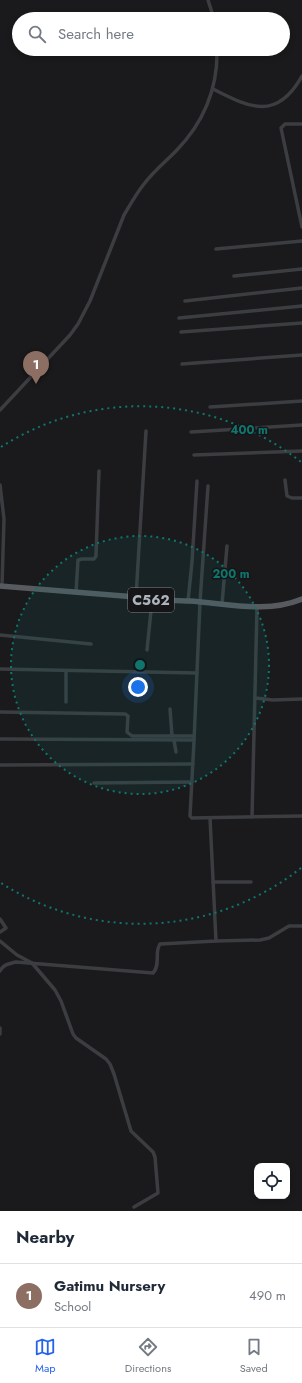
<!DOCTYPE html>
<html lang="en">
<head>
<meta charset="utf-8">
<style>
  :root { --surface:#fff; --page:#f6f6f7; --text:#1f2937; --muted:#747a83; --line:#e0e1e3; --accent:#2563eb }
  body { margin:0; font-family:Jost,sans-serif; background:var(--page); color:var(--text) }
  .controls { position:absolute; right:12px; bottom:12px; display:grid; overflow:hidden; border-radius:8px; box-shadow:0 2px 6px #0003 }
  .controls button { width:36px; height:36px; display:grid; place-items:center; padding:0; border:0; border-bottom:1px solid var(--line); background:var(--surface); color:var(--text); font:20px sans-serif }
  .you { position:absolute; left:138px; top:687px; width:14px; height:14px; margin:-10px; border:3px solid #fff; border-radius:50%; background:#1a73e8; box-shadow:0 0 0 6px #1a73e833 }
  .badge { display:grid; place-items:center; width:26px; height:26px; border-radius:50%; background:var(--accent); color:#fff; font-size:13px; font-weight:700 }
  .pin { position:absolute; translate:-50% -33px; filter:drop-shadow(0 1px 2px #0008) }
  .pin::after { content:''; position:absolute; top:21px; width:14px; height:12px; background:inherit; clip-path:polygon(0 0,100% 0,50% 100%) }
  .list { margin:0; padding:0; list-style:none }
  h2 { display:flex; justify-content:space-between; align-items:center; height:52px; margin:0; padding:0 16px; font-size:17px }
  h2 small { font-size:13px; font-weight:400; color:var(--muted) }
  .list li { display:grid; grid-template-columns:26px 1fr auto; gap:12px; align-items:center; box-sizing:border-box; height:64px; padding:0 16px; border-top:1px solid var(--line) }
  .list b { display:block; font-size:15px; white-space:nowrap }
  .list p { margin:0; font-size:13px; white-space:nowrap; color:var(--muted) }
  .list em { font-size:13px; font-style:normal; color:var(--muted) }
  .icon { flex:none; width:22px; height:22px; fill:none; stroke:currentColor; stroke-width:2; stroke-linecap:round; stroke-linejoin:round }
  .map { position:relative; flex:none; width:302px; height:1211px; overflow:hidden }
  .search { position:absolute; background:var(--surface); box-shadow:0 2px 6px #0003; left:12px; right:12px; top:12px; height:44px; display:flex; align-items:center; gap:10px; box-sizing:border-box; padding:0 14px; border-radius:22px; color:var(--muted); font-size:15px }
  .sheet { height:116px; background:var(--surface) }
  nav { display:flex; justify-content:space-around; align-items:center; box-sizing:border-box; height:56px; border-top:1px solid var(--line); background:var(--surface); font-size:11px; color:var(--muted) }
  nav a { display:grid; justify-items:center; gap:2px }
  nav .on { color:var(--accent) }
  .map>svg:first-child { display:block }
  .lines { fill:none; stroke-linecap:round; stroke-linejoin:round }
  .minor { stroke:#3b3d41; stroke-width:3.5 }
  .primary { stroke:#575b60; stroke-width:5.5 }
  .ring { fill:none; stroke:#0f766e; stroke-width:2; stroke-dasharray:2 4 }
  .labels { text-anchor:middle; stroke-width:3; stroke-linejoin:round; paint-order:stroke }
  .shield { fill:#151517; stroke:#7f848a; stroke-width:1 }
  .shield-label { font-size:14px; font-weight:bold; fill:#adb4bc }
  .centre { fill:#0f766e; stroke:#151517; stroke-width:2 }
  .ring-label { font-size:12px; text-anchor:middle; font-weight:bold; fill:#0f766e; stroke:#151517; stroke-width:3; stroke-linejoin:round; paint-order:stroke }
</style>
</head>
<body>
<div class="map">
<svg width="302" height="1211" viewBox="0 0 302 1211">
  <rect width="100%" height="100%" fill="#1a1a1c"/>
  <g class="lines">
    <g class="minor">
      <polyline points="208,0 214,19"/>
      <path d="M213 89C250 108 277 121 302 76"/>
      <polyline points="302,124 285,124 281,128 302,227"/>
      <polyline points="216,249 302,241"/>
      <polyline points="234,276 302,269"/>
      <polyline points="185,301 302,288"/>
      <polyline points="179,318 302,306"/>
      <polyline points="181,332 302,323"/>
      <polyline points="182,364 302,355"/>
      <polyline points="210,407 302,401"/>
      <path d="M0 410 70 335 78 324 90 301 124 215C130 205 136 194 144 184 153 172 165 162 176 151 203 123 218 88 217 49"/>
      <polyline points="191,432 302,425"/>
      <polyline points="194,455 302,451"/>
      <polyline points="285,480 287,496 292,498 302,498"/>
      <polyline points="0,485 4,519 2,586"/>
      <polyline points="208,486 200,602 194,741 190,816 192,818 302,816"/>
      <polyline points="76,592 78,560 82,559 94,559 96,556 99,471"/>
      <polyline points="136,597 146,431"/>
      <polyline points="188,601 192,562 197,481"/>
      <polyline points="222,604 227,546"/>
      <polyline points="0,635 91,644"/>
      <polyline points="147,650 152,601"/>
      <polyline points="0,669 197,673"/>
      <polyline points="66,671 66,702"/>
      <polyline points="255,698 273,700 302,699"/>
      <polyline points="170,709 172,736"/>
      <polyline points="0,712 125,714 128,716 127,732 132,736 194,736"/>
      <polyline points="0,739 194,740"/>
      <polyline points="174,740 176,752"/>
      <polyline points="0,765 193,764"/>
      <polyline points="94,783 192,782"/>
      <polyline points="252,817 257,607"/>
      <polyline points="213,882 251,882"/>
      <polyline points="0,919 6,928 0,932"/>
      <polyline points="0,941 17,955 32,963 55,990 61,1001 73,1034 76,1038 106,1059 110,1064 114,1074 131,1131 153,1152 155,1157 158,1193 134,1207"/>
      <polyline points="216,941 260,940 269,938 289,926 302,926"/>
      <path d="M0 971C4 964 8 964 16 962L153 973C161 965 154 952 160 944L216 941 210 818"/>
      <polyline points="0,1028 0,1034"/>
    </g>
    <path class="primary" d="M0 586 136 597C154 601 171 600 189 601 226 603 266 614 302 599"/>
  </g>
  <circle cx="140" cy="665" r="129" fill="#0f766e" fill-opacity=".12"/>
  <g class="ring">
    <circle cx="140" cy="665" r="129"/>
    <path d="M301 868A259 259 0 0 1 1 883M1 447A259 259 0 0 1 301 462"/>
  </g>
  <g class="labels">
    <rect class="shield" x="128" y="588" width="46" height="24" rx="3"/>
    <g class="shield-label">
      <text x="151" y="605">C562</text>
    </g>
  </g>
  <circle cx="140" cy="665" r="6" class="centre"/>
  <g class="ring-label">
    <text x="249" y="434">400 m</text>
    <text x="231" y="578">200 m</text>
  </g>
</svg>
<div class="controls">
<button><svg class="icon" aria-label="locate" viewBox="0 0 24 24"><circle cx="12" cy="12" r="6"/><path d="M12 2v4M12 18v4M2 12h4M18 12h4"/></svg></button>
</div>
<div class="you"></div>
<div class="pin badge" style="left:36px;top:384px;background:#8d6e63">1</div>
<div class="search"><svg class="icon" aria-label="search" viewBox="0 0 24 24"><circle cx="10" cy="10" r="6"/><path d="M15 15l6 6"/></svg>Search here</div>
</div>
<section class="sheet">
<h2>Nearby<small></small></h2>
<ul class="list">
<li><span class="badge" style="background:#8d6e63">1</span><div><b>Gatimu Nursery</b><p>School</p></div><em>490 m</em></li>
</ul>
</section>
<nav>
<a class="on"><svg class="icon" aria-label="map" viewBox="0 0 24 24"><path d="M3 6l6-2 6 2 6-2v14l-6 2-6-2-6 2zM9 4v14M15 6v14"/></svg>Map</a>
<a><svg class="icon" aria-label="directions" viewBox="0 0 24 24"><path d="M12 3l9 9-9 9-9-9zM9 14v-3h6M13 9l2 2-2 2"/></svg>Directions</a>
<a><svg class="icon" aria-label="saved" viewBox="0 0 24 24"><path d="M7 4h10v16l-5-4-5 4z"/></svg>Saved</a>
</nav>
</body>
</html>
